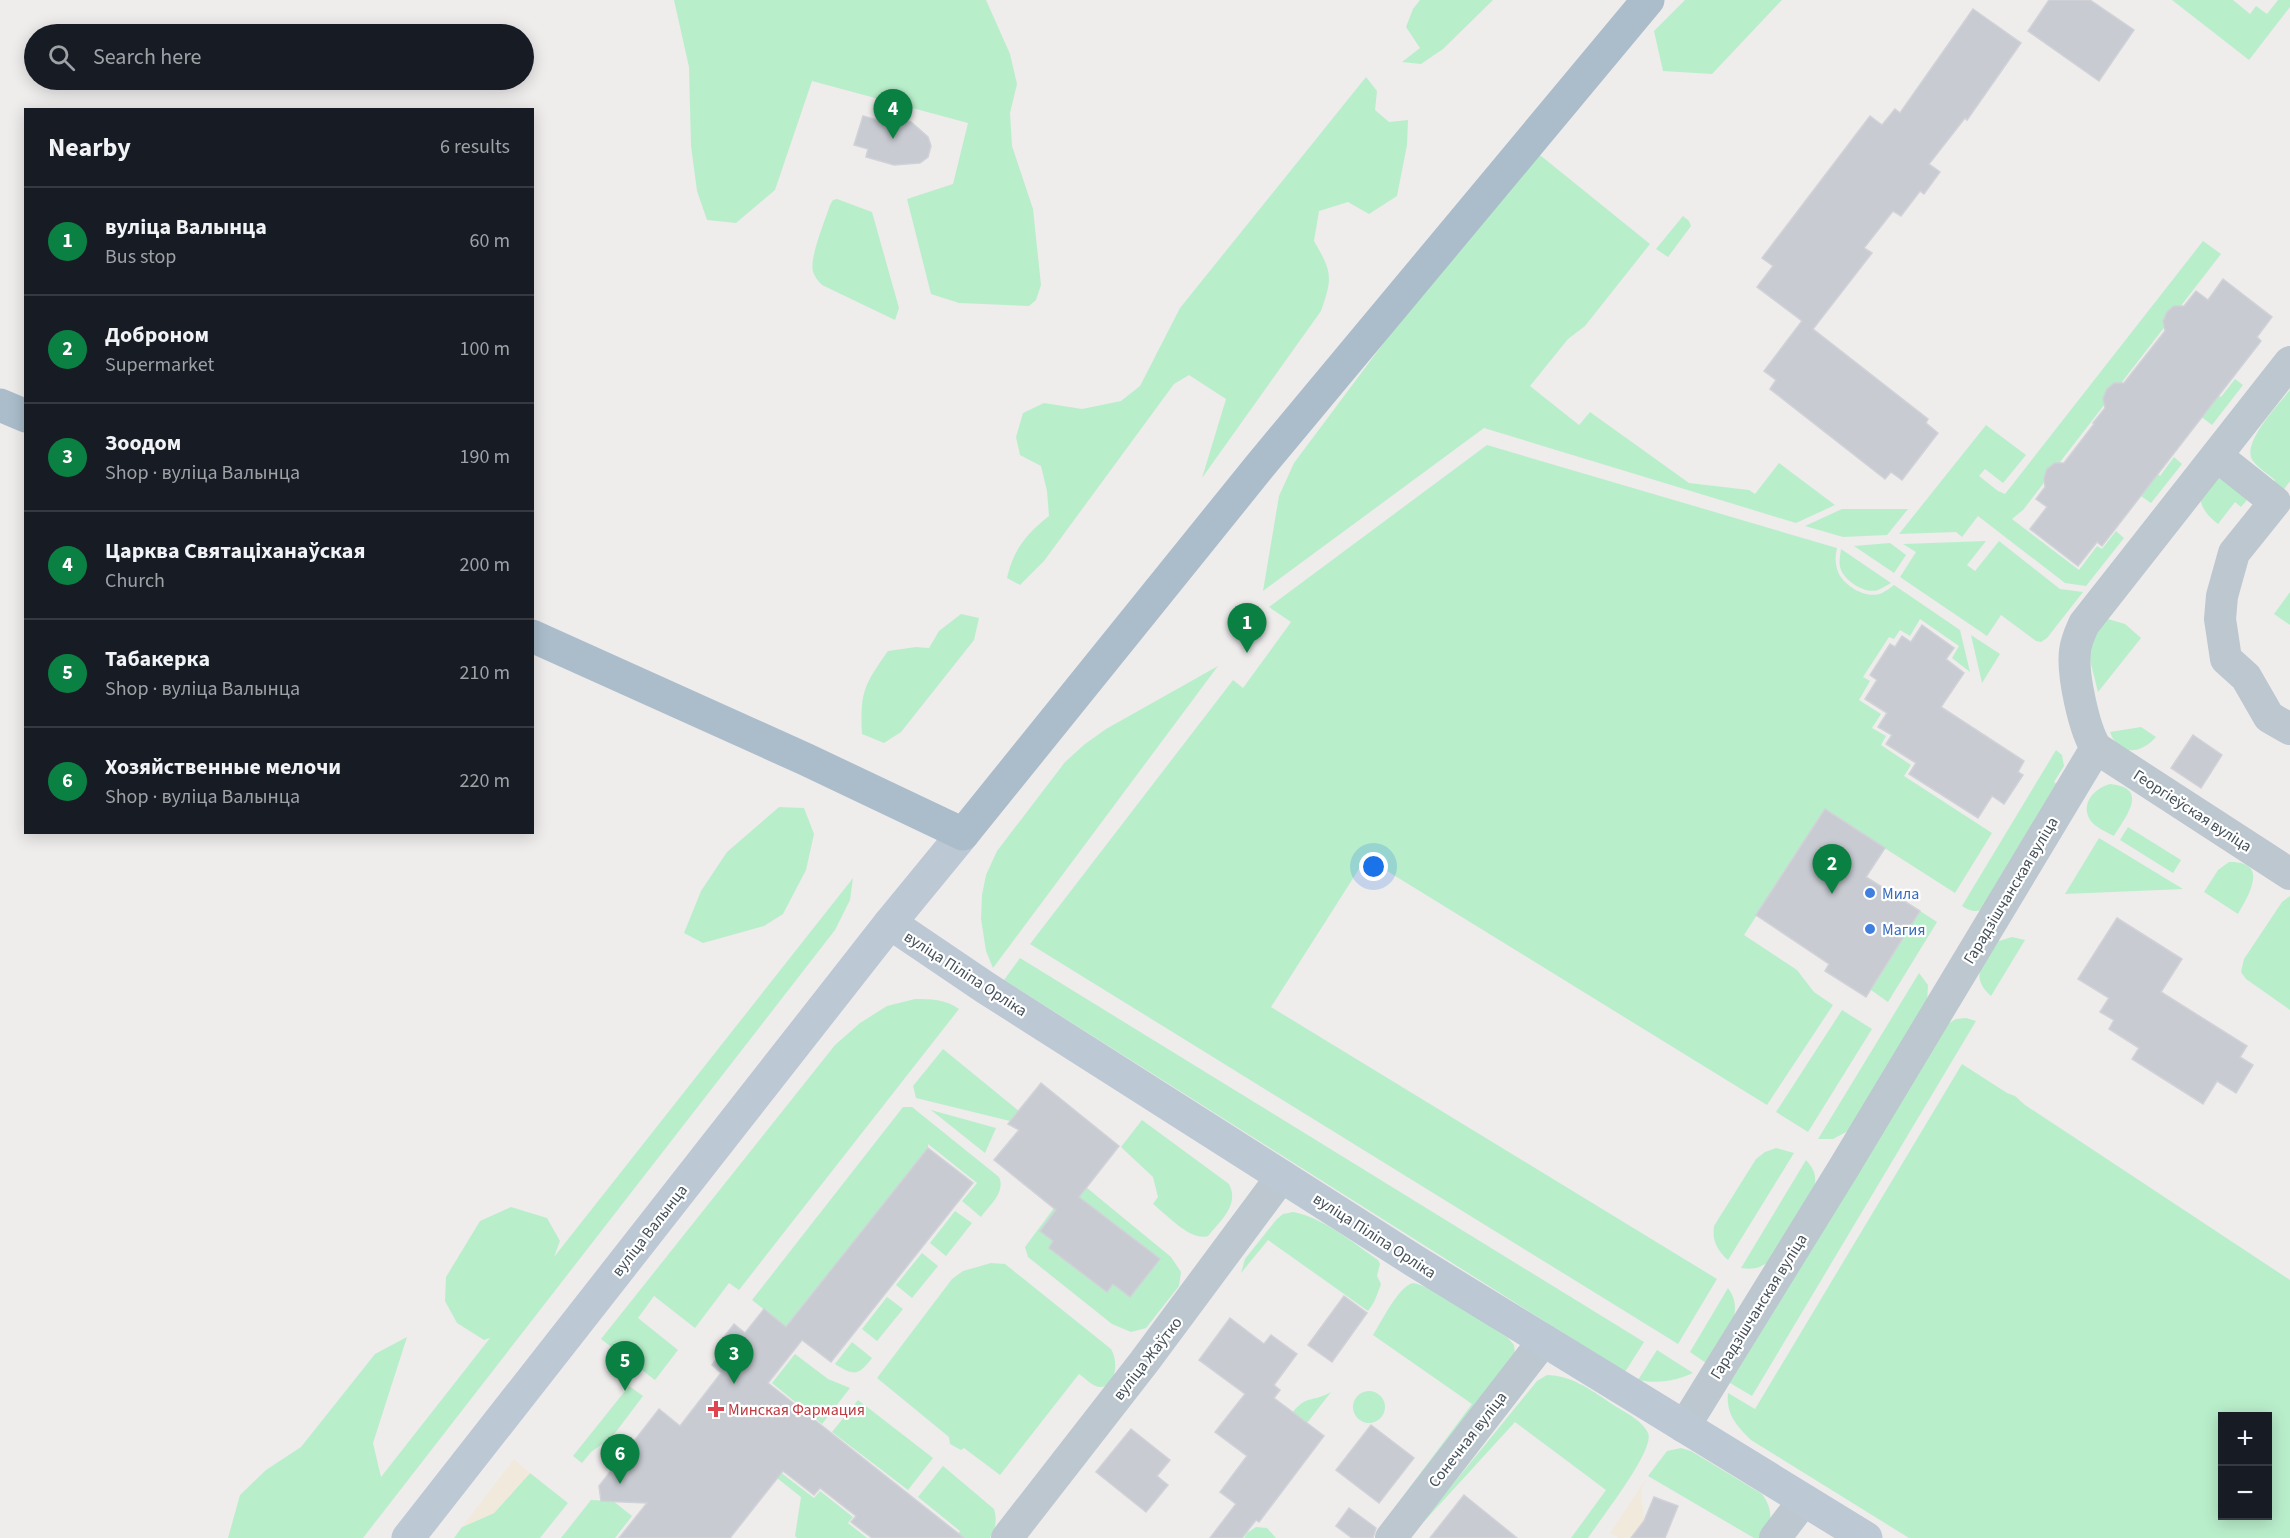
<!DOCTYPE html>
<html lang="en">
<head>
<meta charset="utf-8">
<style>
  :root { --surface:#171b24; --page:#20242c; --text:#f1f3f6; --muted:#9ea1a6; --line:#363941; --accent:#0b8043 }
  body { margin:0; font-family:"Source Sans 3",sans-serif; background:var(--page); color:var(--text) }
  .controls { position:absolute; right:18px; bottom:18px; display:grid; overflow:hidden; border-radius:0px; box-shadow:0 3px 15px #0003 }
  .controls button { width:54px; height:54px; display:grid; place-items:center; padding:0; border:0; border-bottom:2px solid var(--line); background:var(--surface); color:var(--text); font:30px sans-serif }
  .you { position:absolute; left:1374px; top:867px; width:21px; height:21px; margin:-15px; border:4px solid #fff; border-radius:50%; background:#1a73e8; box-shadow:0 0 0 9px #1a73e833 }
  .badge { display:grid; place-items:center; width:39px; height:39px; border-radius:50%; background:var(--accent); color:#fff; font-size:20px; font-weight:700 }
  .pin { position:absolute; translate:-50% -50px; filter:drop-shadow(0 2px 3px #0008) }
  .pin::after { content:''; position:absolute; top:32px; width:21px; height:18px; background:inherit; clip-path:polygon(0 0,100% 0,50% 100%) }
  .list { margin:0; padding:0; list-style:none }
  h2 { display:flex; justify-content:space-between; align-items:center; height:78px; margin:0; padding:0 24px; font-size:26px }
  h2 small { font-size:20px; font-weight:400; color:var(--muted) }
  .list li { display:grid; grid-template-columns:39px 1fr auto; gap:18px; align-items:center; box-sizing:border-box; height:108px; padding:0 24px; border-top:2px solid var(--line) }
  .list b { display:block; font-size:22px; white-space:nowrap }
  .list p { margin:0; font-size:20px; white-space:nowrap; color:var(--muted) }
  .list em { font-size:20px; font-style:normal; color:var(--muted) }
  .icon { flex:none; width:33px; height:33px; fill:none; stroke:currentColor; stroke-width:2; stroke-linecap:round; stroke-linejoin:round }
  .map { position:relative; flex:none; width:2290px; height:1538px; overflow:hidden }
  .search { position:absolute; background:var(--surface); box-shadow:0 3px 15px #0003; left:24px; top:24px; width:510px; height:66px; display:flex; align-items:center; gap:15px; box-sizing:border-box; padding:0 21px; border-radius:33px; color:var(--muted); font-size:22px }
  .panel { position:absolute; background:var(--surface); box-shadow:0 3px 15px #0003; left:24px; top:108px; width:510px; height:726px; border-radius:0px }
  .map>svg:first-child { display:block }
  .green { fill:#b9eecb; fill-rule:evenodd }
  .sand { fill:#f1e9db }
  .building { fill:#c8cbd1; stroke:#d0d2d8; stroke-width:1.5 }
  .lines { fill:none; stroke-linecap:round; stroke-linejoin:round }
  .street { stroke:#bcc7cf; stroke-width:32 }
  .secondary { stroke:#bcc8d3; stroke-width:33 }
  .primary { stroke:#abbdcb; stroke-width:33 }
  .shop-dot { fill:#3f7fe0; stroke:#fff; stroke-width:2 }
  .health-dot { fill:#e0444e; stroke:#fff; stroke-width:2 }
  .labels { text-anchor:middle; stroke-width:4.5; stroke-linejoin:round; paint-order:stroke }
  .street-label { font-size:16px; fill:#445059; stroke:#fff }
  .shop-label { font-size:16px; fill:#366cbe; stroke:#fff; text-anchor:start }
  .health-label { font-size:16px; fill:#be3a42; stroke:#fff; text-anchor:start }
</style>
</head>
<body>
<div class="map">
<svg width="2290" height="1538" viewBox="0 0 2290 1538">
  <rect width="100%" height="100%" fill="#efecec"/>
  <g class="green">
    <polygon points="674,0 986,0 1010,54 1017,84 1010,113 1012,146 1033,209 1041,285 1036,300 1029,306 959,303 931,294 907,199 953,184 968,123 812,81 775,190 736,223 707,220 697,191 691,146 689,67"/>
    <polygon points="1420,0 1493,0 1443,49 1421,64 1402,62 1420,48 1406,27 1413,9"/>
    <polygon points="1685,0 1782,0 1712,74 1663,71 1654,31"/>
    <polygon points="2172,0 2233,0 2250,14 2256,6 2267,14 2278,0 2290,0 2290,7 2249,60"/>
    <path d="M1366 77 1377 91 1375 110 1389 122 1408 120 1407 145 1397 196 1369 214 1348 202 1319 211 1314 241C1332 272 1333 277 1321 311L1202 478 1226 399 1189 375 1174 384 1044 561 1020 585 1007 578C1013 550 1027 533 1049 516L1047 491 1041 466 1020 455 1016 437 1023 413 1044 403 1082 409 1121 401 1140 386 1180 308Z"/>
    <polygon points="1530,147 1650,244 1585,326 1568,339 1530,386 1579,425 1590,412 1689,483 1749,490 1755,494 1779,463 1835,505 1796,523 1484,428 1263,591 1279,496 1294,463"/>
    <path d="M837 199 872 212 899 308 895 320 822 285C818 281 815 277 813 272 809 258 825 221 830 205L833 200Z"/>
    <polygon points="1683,216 1689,221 1691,226 1668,257 1656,249"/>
    <polygon points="2203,241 2221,254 2023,510 2012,519 2079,570 2097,546 2102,549 2116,531 2124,538 2086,586 2065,583 1978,516 1962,537 1956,532 1899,534 1986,425 2026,455 2003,483 1985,469 1979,476 1998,491 2005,494"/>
    <polygon points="2235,379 2243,385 2212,425 2199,415 2216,394 2221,397"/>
    <path d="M2290 390V481L2280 495 2270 487 2275 480C2268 474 2258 468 2253 461 2240 444 2279 404 2290 390Z"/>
    <path d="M1487 445 1837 548C1835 557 1835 563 1838 572 1844 586 1867 600 1882 593 1886 591 1890 588 1894 585L1960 630 1970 672 1952 658 1959 646 1920 619 1910 636 1900 630 1894 639 1889 637 1863 677 1870 681 1859 700 1881 714 1872 728 1886 736 1881 745 1911 765 1904 776 1992 833 1955 893 1825 810 1744 935 1797 970 1814 992 1833 1005 1767 1105 1366 858 1271 1007 1717 1279 1678 1344 1030 944 1233 680 1243 688 1291 622 1269 607Z"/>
    <polygon points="2174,457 2182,464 2151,503 2138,494 2155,472 2160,476"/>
    <path d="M2219 475 2252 494 2241 507 2235 502 2218 524C2209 517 2203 511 2200 499Z"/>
    <polygon points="1842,509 1908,509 1887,535 1843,537 1805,526"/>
    <polygon points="1986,541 1967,565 1975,571 1999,541 2060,589 2083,592 2047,638 2041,642 2036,641 2001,615 1987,636 1900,577 1916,552 1903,544"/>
    <polygon points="1890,543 1906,555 1894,573 1854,546"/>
    <path d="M1841 549 1891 583C1887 585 1883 588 1878 590 1866 594 1848 583 1842 572 1838 565 1840 557 1841 549Z"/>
    <polygon points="2290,592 2290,625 2274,614"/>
    <path d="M961 614 979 618 974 640 901 732 884 743 862 734C860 692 864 685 888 651L916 647 929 648 939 631Z"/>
    <polygon points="2108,619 2125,624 2141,638 2098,692 2088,652 2101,620"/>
    <polygon points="1971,635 2000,654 1982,683"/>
    <polygon points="1218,666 993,968 986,951 981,919 982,895 986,875 997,851 1065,762 1085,744 1106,729"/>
    <path d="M2141 727 2156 737C2140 755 2119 756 2110 732Z"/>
    <path d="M2056 750 2062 755 2064 766 2054 782 2060 786 1987 907C1977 913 1972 912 1962 906Z"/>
    <path d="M2110 784C2150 788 2126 816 2114 836 2106 832 2095 827 2090 820 2080 803 2095 788 2110 784Z"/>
    <polygon points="779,807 804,808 814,834 806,870 783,914 764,926 703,943 684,933 701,891 727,852"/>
    <polygon points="2128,827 2181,860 2173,873 2120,840"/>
    <polygon points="2099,838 2183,889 2065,894"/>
    <path d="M2229 862C2270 861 2249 895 2238 914L2204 892 2218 870Z"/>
    <polygon points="853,878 850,900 835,930 363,1538 228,1538 240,1495 266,1470 301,1447 375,1354 407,1337 373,1443 381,1477 490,1338 484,1340 457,1323 445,1301 446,1277 480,1221 511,1207 547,1218 560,1241 554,1257"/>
    <polygon points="2290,896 2290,1010 2246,979 2241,972 2244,959 2282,902"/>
    <polygon points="1920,911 1937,922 1888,1002 1871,990"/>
    <path d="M2012 937 2025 940 1991 996C1970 977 1982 965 1993 943Z"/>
    <polygon points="1020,958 1644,1342 1625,1372 1004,980"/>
    <polygon points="1919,973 1928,985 1927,1004 1848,1131 1833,1139 1818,1139"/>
    <path d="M915 999C931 999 945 999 959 1009L739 1290 729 1283 695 1328 654 1296 638 1318 678 1350 655 1380 601 1339 835 1045 860 1023 887 1006Z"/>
    <polygon points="1842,1010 1872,1029 1808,1132 1776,1112"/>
    <polygon points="1966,1018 1976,1021 1752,1396 1730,1383 1949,1023 1956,1019"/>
    <polygon points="943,1049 1019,1111 1010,1121 916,1098 913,1086"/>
    <path d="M1962 1064 2007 1093 2015 1096 2025 1105 2290 1280V1538H1909L1751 1440C1736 1425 1726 1414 1728 1393L1755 1409ZM2222 1416H2268V1516H2222Z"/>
    <path d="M903 1107H912L999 1177C1006 1192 989 1206 981 1217L962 1201 977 1183 928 1144V1148L786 1327 752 1300Z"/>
    <polygon points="931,1110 996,1128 985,1153"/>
    <path d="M1142 1120 1229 1184C1240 1205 1220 1221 1208 1236 1191 1242 1166 1214 1153 1204L1158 1197 1153 1177 1121 1147Z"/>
    <path d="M1776 1148 1794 1153 1728 1260C1717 1250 1712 1241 1714 1226L1756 1159 1765 1152Z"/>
    <path d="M1806 1160C1814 1169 1816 1174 1815 1186L1772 1259C1761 1268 1754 1270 1741 1268Z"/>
    <polygon points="1087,1188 1171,1257 1181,1272 1179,1286 1146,1328 1131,1332 1112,1324 1028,1257 1025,1247 1054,1208 1056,1210 1072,1191 1079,1197"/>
    <polygon points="955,1211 972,1223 946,1256 930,1243"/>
    <path d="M1293 1212C1324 1218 1352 1242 1378 1260L1380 1264 1377 1276 1381 1284C1377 1295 1375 1302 1368 1311L1268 1240 1241 1273 1245 1259 1276 1220 1283 1214Z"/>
    <polygon points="922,1253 938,1266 912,1298 896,1285"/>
    <path d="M991 1263 1005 1264 1111 1349C1119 1361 1116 1389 1099 1387 1092 1386 1085 1378 1079 1374L1000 1475 964 1448 961 1450 950 1444 949 1437 877 1378 952 1279 963 1271Z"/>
    <path d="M1413 1283C1434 1286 1488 1325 1508 1338L1514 1345 1515 1354 1405 1506 1395 1507 1472 1404 1373 1335C1382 1321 1398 1287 1413 1283Z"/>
    <path d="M1728 1288C1748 1315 1721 1340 1706 1363L1690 1352Z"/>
    <polygon points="887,1297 903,1309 877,1341 862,1329"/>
    <path d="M852 1342 872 1358C858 1376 854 1376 835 1364Z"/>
    <path d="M1657 1350 1693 1373C1675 1381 1657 1384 1638 1380Z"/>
    <polygon points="795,1354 828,1379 850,1388 822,1424 772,1383"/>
    <path d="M1547 1375C1570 1375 1590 1389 1609 1402 1620 1410 1642 1419 1648 1433 1656 1449 1599 1521 1588 1538H1571L1606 1490 1515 1422 1409 1538 1537 1381Z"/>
    <polygon points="629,1386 643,1396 612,1437 591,1452 582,1463 573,1456"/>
    <circle cx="1369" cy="1407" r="16"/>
    <path d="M1331 1392 1307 1423 1293 1412C1306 1395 1314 1402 1331 1392Z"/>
    <polygon points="858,1400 933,1458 908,1490 832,1432"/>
    <polygon points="739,1448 758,1455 814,1498 820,1491 853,1517 848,1523 867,1538 797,1538 795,1536 801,1497"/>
    <path d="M1681 1448 1691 1451 1762 1494C1773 1509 1772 1521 1766 1538H1754L1648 1476 1667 1451Z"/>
    <path d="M943 1466 994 1509C997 1520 996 1528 990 1538H955L960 1531 918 1497Z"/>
    <polygon points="530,1473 568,1503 540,1538 454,1538 462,1527 494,1513"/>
    <polygon points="591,1500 613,1501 632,1516 615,1538 561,1538"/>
    <polygon points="1256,1527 1267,1528 1276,1538 1244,1538 1247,1533"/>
  </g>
  <g class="sand">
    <polygon points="514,1459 530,1473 494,1513 462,1527"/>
    <polygon points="1648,1476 1641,1490 1644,1521 1632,1537 1619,1538 1610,1533"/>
  </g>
  <g class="building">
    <polygon points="2049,0 2090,0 2134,30 2099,81 2028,31"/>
    <polygon points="1973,9 2021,43 1967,120 1965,118 1929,164 1940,172 1924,194 1920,191 1901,216 1893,211 1864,248 1872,253 1813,329 1928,419 1926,423 1938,433 1902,480 1891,472 1885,479 1770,389 1776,380 1764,371 1802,321 1757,287 1773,266 1762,258 1870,116 1882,125 1895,109 1900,113"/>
    <polygon points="879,112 911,122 928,137 931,146 928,157 920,163 894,165 866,157 868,149 854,145 863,116 877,120"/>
    <polygon points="2223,279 2272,317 2257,337 2261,341 2102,546 2097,542 2078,566 2030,529 2047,507 2036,499 2045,487 2044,478 2047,469 2055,463 2064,463 2094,424 2093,423 2105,408 2103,398 2107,389 2114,383 2124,383 2165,331 2163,321 2167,312 2174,306 2184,306 2196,291 2208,300"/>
    <polygon points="1922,625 1954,648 1946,659 1964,673 1941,707 2024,761 2018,772 2023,775 2004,804 1992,796 1978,818 1909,774 1916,763 1886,744 1892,735 1878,727 1887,713 1865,699 1877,680 1870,675 1890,644 1895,647 1902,636 1911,642"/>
    <polygon points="2193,735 2222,755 2201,788 2171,768"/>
    <polygon points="1825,809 1885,848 1866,877 1920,911 1866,997 1825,971 1829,964 1756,915"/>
    <polygon points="2117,918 2182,959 2161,992 2247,1046 2240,1057 2253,1065 2236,1093 2217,1081 2203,1104 2132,1059 2139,1048 2109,1029 2114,1020 2100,1012 2109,998 2078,979"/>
    <polygon points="1041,1083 1119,1146 1079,1197 1160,1259 1130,1297 1113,1284 1107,1292 1049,1248 1053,1241 1040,1231 1056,1210 994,1160 1019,1130 1008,1124"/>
    <polygon points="928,1148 973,1183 831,1362 802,1340 768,1383 964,1538 872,1538 851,1522 856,1516 820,1488 814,1495 783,1471 730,1538 619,1538 647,1503 601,1501 599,1486 659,1409 680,1426 721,1373 712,1365 722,1351 716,1347 734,1324 745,1333 764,1309 786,1327"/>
    <polygon points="1344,1296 1367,1313 1332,1362 1308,1345"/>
    <polygon points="1230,1318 1264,1344 1271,1335 1297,1354 1274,1385 1280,1390 1274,1398 1324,1436 1259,1522 1256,1520 1242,1538 1210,1538 1236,1504 1220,1492 1247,1456 1215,1432 1245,1394 1199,1360"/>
    <polygon points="1371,1425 1414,1458 1379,1503 1336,1470"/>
    <polygon points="1131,1429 1170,1460 1157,1476 1168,1485 1146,1512 1096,1472"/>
    <polygon points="1464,1495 1517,1538 1430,1538"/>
    <polygon points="1654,1497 1678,1506 1665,1538 1631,1538 1644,1521"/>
    <polygon points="1349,1508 1376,1528 1373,1538 1352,1538 1336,1526"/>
  </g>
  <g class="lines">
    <g class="street">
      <polyline points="2217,456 2275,502 2234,553 2222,596 2220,619 2226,659 2246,677 2269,717 2290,729"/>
      <polyline points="2096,748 2290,874"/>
      <path d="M1684 1427 1843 1169 2096 748C2084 729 2072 674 2075 651 2076 641 2080 633 2084 624L2290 362"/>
      <polyline points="1007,1538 1144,1362 1282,1176"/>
      <polyline points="1391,1538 1544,1340"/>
      <polyline points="1775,1538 1804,1500"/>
    </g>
    <g class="secondary">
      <polyline points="890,923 986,988 1413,1260 1866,1538"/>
      <polyline points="408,1538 890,923 963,834"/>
    </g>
    <g class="primary">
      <polyline points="0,405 26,416"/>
      <polyline points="532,636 805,759 963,834 1259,467 1648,0"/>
    </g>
  </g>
  <g class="shop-dot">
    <circle cx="1870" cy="893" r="6"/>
    <circle cx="1870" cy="929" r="6"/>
  </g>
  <path class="health-dot" d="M713 1400h6v6h6v6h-6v6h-6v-6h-6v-6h6z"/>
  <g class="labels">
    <g class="street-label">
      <text transform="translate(2193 810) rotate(33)" y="6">Георгіеўская вуліца</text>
      <text transform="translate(2010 890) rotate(-59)" y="6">Гарадзішчанская вуліца</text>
      <text transform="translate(966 973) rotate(33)" y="6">вуліца Піліпа Орліка</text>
      <text transform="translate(649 1230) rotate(-52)" y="6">вуліца Валынца</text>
      <text transform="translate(1375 1235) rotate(33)" y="6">вуліца Піліпа Орліка</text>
      <text transform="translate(1758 1306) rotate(-58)" y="6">Гарадзішчанская вуліца</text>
      <text transform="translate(1147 1358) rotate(-52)" y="6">вуліца Жаўтко</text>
      <text transform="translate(1467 1439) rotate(-52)" y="6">Сонечная вуліца</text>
    </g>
    <g class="shop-label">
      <text x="1882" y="899">Мила</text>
      <text x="1882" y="935">Магия</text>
    </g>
    <g class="health-label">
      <text x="728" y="1415">Минская Фармация</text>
    </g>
  </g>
</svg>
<div class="controls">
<button>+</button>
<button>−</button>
</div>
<div class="you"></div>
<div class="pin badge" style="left:1247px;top:653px">1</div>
<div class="pin badge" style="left:1832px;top:894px">2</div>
<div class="pin badge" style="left:734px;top:1384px">3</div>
<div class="pin badge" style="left:893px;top:139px">4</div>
<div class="pin badge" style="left:625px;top:1391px">5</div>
<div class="pin badge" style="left:620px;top:1484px">6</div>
<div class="search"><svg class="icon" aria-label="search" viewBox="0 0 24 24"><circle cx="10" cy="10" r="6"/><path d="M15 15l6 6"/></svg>Search here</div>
<section class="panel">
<h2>Nearby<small>6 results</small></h2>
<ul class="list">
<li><span class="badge">1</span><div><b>вуліца Валынца</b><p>Bus stop</p></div><em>60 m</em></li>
<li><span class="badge">2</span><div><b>Доброном</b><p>Supermarket</p></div><em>100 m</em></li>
<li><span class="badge">3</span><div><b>Зоодом</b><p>Shop · вуліца Валынца</p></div><em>190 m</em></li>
<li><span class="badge">4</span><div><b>Царква Святаціханаўская</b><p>Church</p></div><em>200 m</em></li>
<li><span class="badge">5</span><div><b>Табакерка</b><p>Shop · вуліца Валынца</p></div><em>210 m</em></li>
<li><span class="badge">6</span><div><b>Хозяйственные мелочи</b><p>Shop · вуліца Валынца</p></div><em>220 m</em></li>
</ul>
</section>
</div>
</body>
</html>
